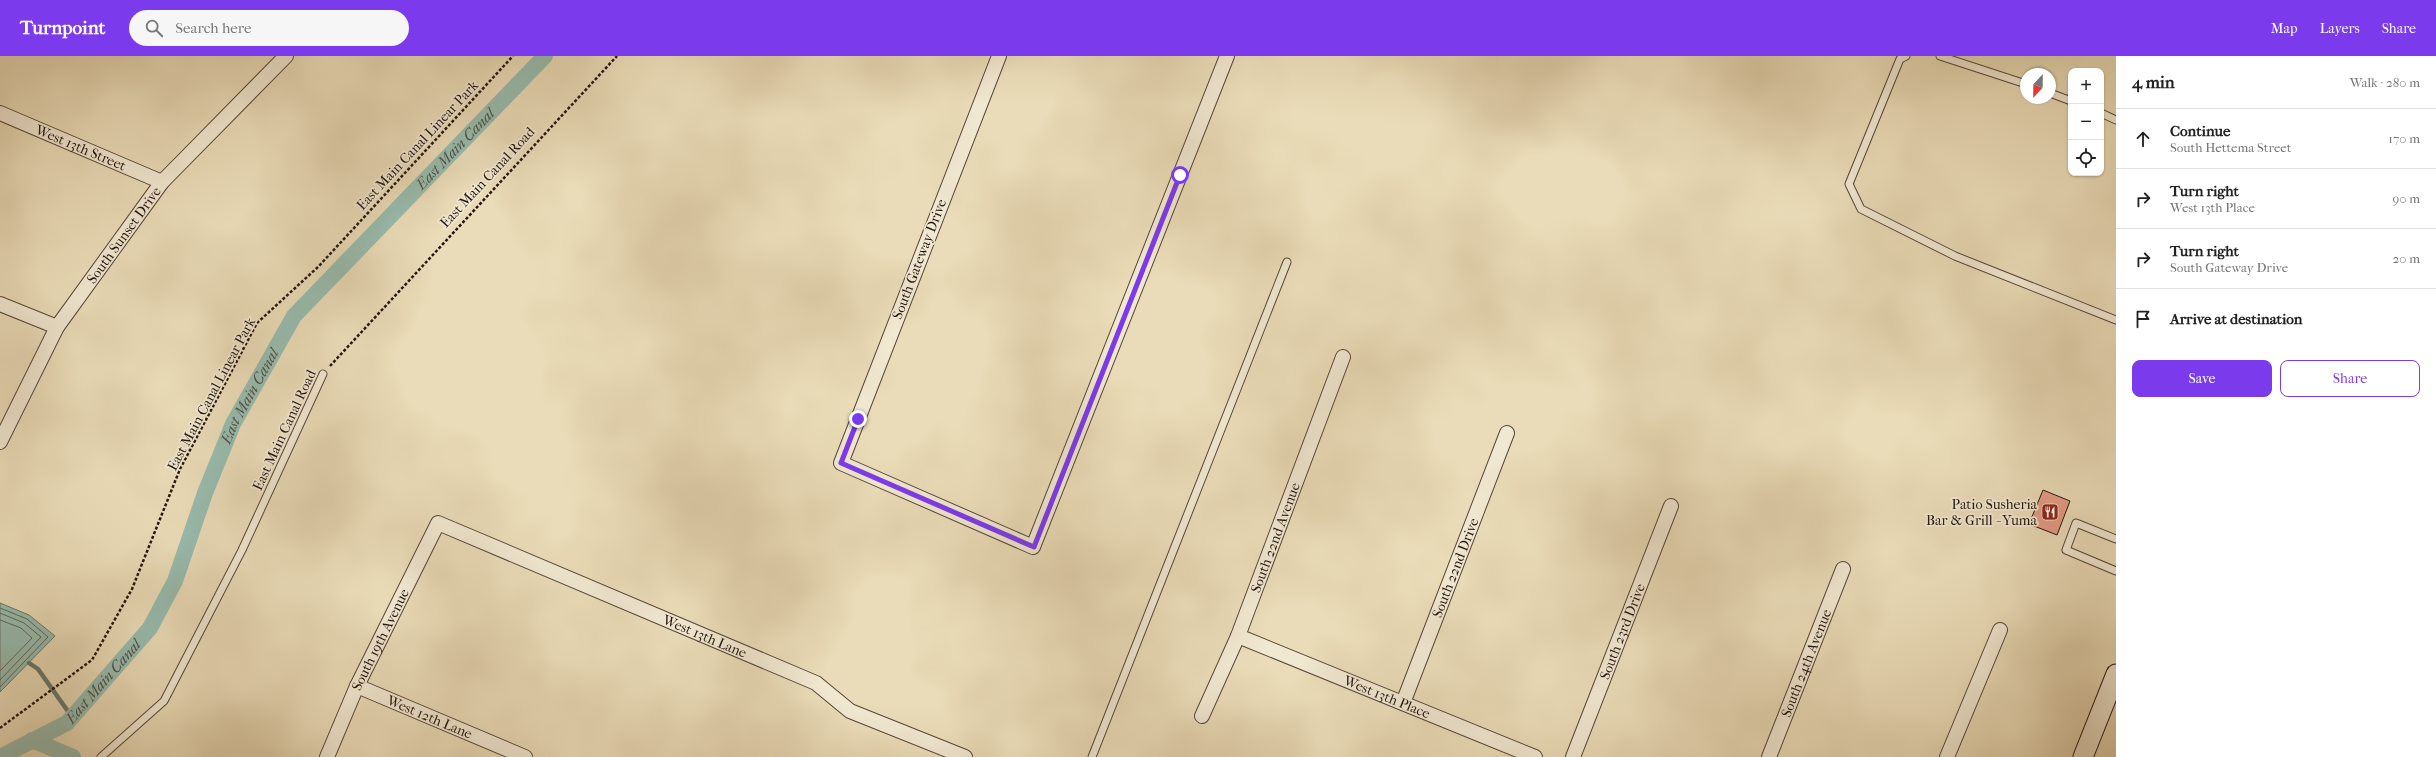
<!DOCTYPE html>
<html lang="en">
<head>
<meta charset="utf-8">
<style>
  :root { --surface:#fff; --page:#f6f6f6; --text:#222; --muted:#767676; --line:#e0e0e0; --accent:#7c3aed }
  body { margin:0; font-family:"IM FELL French Canon",serif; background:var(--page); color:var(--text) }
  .controls { position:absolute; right:12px; top:12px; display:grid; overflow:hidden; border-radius:8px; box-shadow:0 1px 3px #0004 }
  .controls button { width:36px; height:36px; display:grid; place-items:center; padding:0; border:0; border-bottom:1px solid var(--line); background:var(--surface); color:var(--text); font:20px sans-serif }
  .compass { position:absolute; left:2020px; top:12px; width:36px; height:36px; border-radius:50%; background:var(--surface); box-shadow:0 1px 3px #0004; rotate:202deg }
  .stop { position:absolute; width:12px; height:12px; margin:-9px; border:3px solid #7c3aed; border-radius:50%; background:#fff }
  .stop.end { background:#7c3aed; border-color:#fff; box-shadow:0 1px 4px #0008 }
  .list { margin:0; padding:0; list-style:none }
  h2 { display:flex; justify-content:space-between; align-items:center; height:52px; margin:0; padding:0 16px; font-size:17px }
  h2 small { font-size:13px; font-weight:400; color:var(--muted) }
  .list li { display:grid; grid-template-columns:26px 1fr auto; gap:12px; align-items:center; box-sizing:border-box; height:60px; padding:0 16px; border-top:1px solid var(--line) }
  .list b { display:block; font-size:15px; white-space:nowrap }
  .list p { margin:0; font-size:13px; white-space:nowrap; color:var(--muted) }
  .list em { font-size:13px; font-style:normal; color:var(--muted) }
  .actions { display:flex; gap:8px; padding:12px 16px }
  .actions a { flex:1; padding:9px 0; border:1px solid var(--accent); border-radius:8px; text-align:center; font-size:14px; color:var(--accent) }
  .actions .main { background:var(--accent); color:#fff }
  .icon { flex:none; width:22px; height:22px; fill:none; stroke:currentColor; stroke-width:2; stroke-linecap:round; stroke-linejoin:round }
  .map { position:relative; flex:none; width:2116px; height:701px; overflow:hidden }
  header { display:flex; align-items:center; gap:24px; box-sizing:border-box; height:56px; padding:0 20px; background:var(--accent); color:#fff }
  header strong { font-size:19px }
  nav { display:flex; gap:22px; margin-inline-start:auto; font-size:14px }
  .search { width:280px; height:36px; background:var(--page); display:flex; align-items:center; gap:10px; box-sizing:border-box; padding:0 14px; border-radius:22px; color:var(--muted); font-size:15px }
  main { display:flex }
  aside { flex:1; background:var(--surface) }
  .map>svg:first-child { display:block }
  .water { fill:#98bcaf; stroke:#6a796f }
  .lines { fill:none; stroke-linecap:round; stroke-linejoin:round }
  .shore { stroke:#5e685f; stroke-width:1 }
  .stream { stroke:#6a796f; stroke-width:4.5 }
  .canal { stroke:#98bcaf; stroke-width:16 }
  .building { fill:#e69c88; stroke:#24150f }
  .service-casing { stroke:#564739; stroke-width:9 }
  .minor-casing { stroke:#564739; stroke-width:16 }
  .secondary-casing { stroke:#24150f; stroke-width:21 }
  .path { stroke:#24150f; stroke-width:2.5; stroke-dasharray:3 2; stroke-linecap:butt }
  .service { stroke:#f1e8d1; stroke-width:7 }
  .minor { stroke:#f1e8d1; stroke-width:14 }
  .secondary { stroke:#f1e8d1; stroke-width:19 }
  .route { stroke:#7c3aed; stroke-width:5 }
  .labels { text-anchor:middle; stroke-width:3.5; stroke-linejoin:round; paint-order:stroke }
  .street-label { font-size:14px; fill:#24150f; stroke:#f1e8d1 }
  .poi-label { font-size:14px; fill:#24150f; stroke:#f1e8d1; text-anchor:end }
  .water-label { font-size:15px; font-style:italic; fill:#4d4f47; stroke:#f1e8d1 }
</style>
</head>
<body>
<header>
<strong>Turnpoint</strong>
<div class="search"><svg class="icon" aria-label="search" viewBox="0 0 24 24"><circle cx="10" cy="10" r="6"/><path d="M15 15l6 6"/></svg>Search here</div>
<nav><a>Map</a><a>Layers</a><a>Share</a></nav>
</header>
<main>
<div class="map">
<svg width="2116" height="701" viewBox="0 0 2116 701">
  <rect width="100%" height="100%" fill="#eadcb8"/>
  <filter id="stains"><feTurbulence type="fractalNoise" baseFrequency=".005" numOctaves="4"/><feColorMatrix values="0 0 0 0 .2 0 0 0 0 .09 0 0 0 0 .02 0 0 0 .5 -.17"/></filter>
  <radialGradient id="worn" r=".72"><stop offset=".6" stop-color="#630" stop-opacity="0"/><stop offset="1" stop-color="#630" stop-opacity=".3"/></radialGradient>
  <polygon class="water" points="0,547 29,559 55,580 0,636"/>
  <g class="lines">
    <g class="shore">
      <polyline points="0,552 27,563 48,581 0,631"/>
      <polyline points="0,557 24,567 41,581 0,624"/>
      <polyline points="0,564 21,572 32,582 0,615"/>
    </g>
    <polyline class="stream" points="29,607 38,613 72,661"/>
    <g class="canal">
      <polyline points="32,684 73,701"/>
      <path id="s1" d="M0 701 67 667 150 572 175 525 205 437 233 368 294 260 545 0"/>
    </g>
  </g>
  <polygon class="building" points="2043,434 2070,445 2057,479 2029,468"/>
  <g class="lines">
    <g class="service-casing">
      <g id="service">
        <polyline points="1906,0 1900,3 1849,128 1861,153 1955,200 2116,264"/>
        <polyline points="1940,0 2026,28"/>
        <polyline points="2050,37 2071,45"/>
        <polyline points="2101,57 2116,64"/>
        <polyline points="2116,483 2076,467 2066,494 2116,515"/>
        <polyline points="101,701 164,645 242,494 323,318"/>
        <polyline points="1092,701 1287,206"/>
      </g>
    </g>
    <g class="minor-casing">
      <g id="minor">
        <polyline points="999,0 841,407 1033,491 1227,0"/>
        <path id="s2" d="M0 57 162 126"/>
        <polyline points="0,248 57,271"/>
        <path id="s3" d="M0 386 57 271 162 126 286 0"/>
        <path id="s4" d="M1238 580 1535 701"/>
        <path id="s5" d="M357 630 525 701"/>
        <path id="s6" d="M1403 647 1507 377"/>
        <path id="s7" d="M1202 660 1238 580 1343 301"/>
        <path id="s8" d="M327 701 357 630 438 467 816 627 850 655 965 701"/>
        <path id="s9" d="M1573 701 1671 450"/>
        <path id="s10" d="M1769 701 1843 513"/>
        <polyline points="1947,701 2000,574"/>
      </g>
    </g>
    <g class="secondary-casing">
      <polyline id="secondary" points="2083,701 2116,618"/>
    </g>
    <g class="path">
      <polyline points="330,310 617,0"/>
      <polyline points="0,672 92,604 132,533 180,413 257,267 318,211 513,0"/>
    </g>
    <use href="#service" class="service"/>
    <use href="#minor" class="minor"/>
    <use href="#secondary" class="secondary"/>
  </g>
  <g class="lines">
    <polyline class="route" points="858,363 841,407 1034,491 1180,119"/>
  </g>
  <defs>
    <g id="restaurant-square" transform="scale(0.9)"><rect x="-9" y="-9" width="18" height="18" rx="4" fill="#8f2418" stroke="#f1e8d1"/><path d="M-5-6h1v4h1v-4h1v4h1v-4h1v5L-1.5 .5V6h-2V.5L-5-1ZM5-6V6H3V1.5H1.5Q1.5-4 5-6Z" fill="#fff"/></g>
  </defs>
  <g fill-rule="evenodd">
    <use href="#restaurant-square" x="2050" y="456"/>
  </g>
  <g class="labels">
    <g class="street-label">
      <text transform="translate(417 89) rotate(-47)" y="5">East Main Canal Linear Park</text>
      <text dy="5" stroke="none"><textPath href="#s2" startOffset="88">West 13th Street</textPath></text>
      <text transform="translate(487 121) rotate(-47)" y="5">East Main Canal Road</text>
      <text dy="5" stroke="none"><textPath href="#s3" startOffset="242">South Sunset Drive</textPath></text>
      <text transform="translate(919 203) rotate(-69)" y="5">South Gateway Drive</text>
      <text transform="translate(211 338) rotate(-62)" y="5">East Main Canal Linear Park</text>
      <text transform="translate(284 374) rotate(-65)" y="5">East Main Canal Road</text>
      <text dy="5" stroke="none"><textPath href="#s7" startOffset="193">South 22nd Avenue</textPath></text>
      <text dy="5" stroke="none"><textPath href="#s6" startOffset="145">South 22nd Drive</textPath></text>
      <text dy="5" stroke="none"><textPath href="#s9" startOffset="135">South 23rd Drive</textPath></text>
      <text dy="5" stroke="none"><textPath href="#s8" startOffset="549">West 13th Lane</textPath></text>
      <text dy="5" stroke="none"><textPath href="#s8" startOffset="129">South 19th Avenue</textPath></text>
      <text dy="5" stroke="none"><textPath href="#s10" startOffset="101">South 24th Avenue</textPath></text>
      <text dy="5" stroke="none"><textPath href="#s4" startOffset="161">West 13th Place</textPath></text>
      <text dy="5" stroke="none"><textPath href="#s5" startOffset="79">West 12th Lane</textPath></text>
    </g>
    <g class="poi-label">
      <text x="2037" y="453">Patio Susheria<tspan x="2037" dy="16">Bar &amp; Grill - Yuma</tspan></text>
    </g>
    <g class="water-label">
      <text dy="5" stroke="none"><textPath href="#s1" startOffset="778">East Main Canal</textPath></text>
      <text dy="5" stroke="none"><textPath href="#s1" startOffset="454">East Main Canal</textPath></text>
      <text dy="5" stroke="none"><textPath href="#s1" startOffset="130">East Main Canal</textPath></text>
    </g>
  </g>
  <rect width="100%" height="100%" filter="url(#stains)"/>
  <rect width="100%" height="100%" fill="url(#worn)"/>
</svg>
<div class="controls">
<button>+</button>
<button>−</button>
<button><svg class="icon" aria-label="locate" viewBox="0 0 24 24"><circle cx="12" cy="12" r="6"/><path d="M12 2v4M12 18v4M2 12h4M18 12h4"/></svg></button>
</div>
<svg class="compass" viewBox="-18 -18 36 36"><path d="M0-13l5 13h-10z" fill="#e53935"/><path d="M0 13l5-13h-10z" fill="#767676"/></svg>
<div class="stop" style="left:1180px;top:119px"></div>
<div class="stop end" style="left:858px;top:363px"></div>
</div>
<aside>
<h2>4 min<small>Walk · 280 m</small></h2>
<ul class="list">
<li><svg class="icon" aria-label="ahead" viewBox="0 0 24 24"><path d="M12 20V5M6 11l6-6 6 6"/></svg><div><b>Continue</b><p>South Hettema Street</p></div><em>170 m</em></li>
<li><svg class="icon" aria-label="right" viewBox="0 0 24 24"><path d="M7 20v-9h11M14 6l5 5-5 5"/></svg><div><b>Turn right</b><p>West 13th Place</p></div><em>90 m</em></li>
<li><svg class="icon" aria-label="right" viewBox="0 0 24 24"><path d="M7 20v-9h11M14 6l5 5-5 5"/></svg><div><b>Turn right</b><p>South Gateway Drive</p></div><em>20 m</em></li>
<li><svg class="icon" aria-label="arrive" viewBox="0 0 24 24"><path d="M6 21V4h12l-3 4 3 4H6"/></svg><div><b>Arrive at destination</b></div></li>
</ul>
<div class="actions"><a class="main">Save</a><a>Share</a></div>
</aside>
</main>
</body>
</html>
